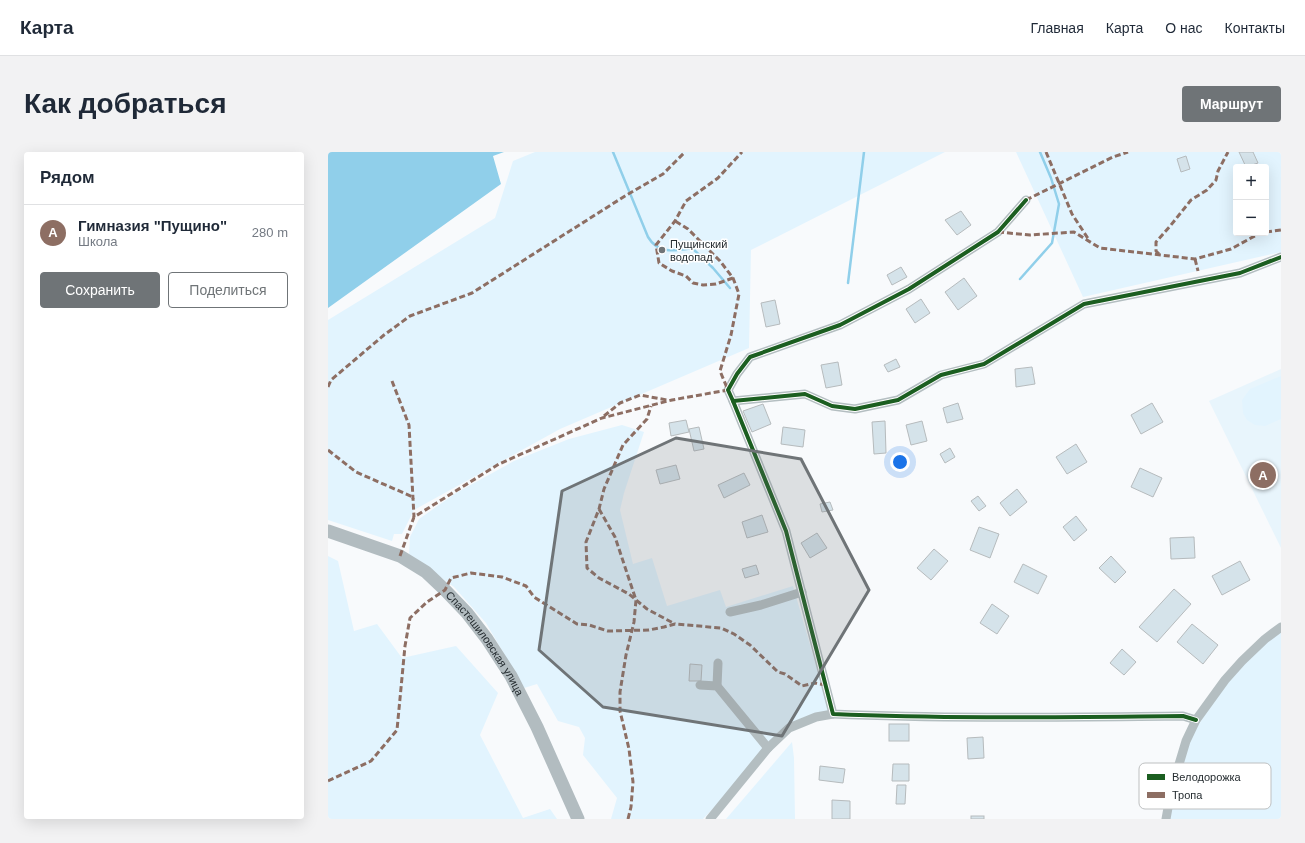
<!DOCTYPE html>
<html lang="ru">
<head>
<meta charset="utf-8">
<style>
  :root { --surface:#fff; --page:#f2f2f3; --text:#1f2937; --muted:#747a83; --line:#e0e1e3; --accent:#6f7477 }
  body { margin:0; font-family:Helvetica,sans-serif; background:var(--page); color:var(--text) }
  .controls { position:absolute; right:12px; top:12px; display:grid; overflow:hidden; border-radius:4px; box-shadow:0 4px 16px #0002 }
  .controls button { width:36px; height:36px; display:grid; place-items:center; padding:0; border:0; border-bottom:1px solid var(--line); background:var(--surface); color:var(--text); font:20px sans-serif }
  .you { position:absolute; left:572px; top:310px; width:14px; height:14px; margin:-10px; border:3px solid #fff; border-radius:50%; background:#1a73e8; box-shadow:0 0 0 6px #1a73e833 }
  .badge { display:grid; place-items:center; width:26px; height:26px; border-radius:50%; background:var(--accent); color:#fff; font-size:13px; font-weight:700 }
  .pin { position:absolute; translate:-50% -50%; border:2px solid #fff; box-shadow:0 1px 4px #0006 }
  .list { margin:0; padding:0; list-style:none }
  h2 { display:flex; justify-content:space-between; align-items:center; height:52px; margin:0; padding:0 16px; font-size:17px }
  h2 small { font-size:13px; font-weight:400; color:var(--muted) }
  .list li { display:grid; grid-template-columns:26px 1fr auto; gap:12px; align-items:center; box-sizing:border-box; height:56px; padding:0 16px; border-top:1px solid var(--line) }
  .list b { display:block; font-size:15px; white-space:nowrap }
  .list p { margin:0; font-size:13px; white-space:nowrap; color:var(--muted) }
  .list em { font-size:13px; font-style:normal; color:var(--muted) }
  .actions { display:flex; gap:8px; padding:12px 16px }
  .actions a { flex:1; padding:9px 0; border:1px solid var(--accent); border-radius:4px; text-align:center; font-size:14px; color:var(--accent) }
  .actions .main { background:var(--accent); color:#fff }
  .map { position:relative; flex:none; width:953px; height:667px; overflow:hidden; border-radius:4px }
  header { display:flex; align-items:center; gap:24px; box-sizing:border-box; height:56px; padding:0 20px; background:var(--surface); border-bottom:1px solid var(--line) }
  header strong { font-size:19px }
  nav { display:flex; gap:22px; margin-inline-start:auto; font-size:14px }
  .intro { display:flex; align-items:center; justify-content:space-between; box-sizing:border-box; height:96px; padding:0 24px }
  h1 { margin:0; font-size:28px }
  .button { padding:10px 18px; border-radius:4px; background:var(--accent); color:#fff; font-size:14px; font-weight:700 }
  main { display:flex; gap:24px; padding:0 24px }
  aside { flex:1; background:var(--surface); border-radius:4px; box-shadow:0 4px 16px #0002 }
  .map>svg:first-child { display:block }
  .built { fill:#e8f5fc }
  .green { fill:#e2f4fe; fill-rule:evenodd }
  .water { fill:#90cfea }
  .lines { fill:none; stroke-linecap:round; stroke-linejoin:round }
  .stream { stroke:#90cfea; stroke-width:2.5 }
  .building { fill:#d5e3ea; stroke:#b6bbbd }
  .street { stroke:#b4bec1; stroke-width:9 }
  .secondary { stroke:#b2bcc0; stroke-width:13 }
  .quiet { stroke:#8d6e63; stroke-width:3; stroke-dasharray:6 3; stroke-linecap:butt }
  .cycleway-casing { stroke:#fff; stroke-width:6 }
  .cycleway { stroke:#1b5e20; stroke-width:4 }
  .marked { fill:#6f7477; fill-opacity:0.2; stroke:#6f7477; stroke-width:3; stroke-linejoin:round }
  .poi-dot { fill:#6f7477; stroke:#fff; stroke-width:1.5 }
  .labels { text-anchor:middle; stroke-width:3; stroke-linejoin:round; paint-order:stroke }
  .poi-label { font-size:11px; fill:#252c30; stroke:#fff; text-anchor:start }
  .street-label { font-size:11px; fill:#252c30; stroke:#fff }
  .key { fill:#fff; stroke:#bec0c1; stroke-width:1 }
  .key-label { font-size:11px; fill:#252c30 }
</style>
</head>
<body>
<header>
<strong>Карта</strong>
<nav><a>Главная</a><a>Карта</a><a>О нас</a><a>Контакты</a></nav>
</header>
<div class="intro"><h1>Как добраться</h1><a class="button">Маршрут</a></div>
<main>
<aside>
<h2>Рядом<small></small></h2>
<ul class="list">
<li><span class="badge" style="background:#8d6e63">A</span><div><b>Гимназия &quot;Пущино&quot;</b><p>Школа</p></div><em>280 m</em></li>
</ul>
<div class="actions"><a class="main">Сохранить</a><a>Поделиться</a></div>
</aside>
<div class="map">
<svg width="953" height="667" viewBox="0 0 953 667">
  <rect width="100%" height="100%" fill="#f8fafc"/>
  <polygon class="built" points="953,217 953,396 881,249"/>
  <g class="green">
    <polygon points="207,0 617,0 423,98 421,196 232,277 86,358 74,382 66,382 64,389 0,368 0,168 167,66 185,9"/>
    <path d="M688 0H953V100L755 145ZM908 15H938V81H908Z"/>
    <polygon points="953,224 953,267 937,274 927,273 919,268 915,261 914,248 922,237"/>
    <polygon points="294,273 316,280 296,341 292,358 305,412 324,406 339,454 392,438 398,455 465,434 502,562 461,577 375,667 283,667 289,646 255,603 257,586 251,575 230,569 209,532 196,536 158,471 126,435 81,402 82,385 91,367 128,341 186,309 241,287"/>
    <polygon points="0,404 10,409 26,479 49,472 74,506 128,494 170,541 152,583 195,666 222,657 229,667 0,667"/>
    <polygon points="953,480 953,667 841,667 845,641 861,589 883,552 903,525 933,494"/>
    <polygon points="464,590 466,606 467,667 398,667"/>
  </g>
  <polygon class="water" points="0,0 176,0 165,4 173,32 0,156"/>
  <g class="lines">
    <g class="stream">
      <path d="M285 0 320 85C330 102 346 99 364 96L385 116 402 136"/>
      <polyline points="692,127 724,91 731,52 723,26 712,0"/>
      <polyline points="520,131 536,0"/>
    </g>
  </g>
  <g class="building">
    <polygon points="911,0 925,0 930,11 918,15"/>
    <polygon points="858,4 862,17 853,20 849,7"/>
    <polygon points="633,59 643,73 629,83 617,68"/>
    <polygon points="573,115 579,125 564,133 559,123"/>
    <polygon points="636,126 649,144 630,158 617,140"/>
    <polygon points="593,147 602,161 587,171 578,157"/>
    <polygon points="447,148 452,172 438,175 433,151"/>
    <polygon points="568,207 572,215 560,220 556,213"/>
    <polygon points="510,210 514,233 498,236 493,213"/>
    <polygon points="704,215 707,232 688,235 687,217"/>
    <polygon points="630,251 635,267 619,271 615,256"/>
    <polygon points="824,251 835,270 813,282 803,263"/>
    <polygon points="435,252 443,272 424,280 415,259"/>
    <polygon points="358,268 361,280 343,284 341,271"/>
    <polygon points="557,269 558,301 546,302 544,270"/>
    <polygon points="594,269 599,289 583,293 578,273"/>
    <polygon points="371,275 376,297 366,299 361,277"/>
    <polygon points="455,275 477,278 475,295 453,292"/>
    <polygon points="748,292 759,310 739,322 728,305"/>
    <polygon points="622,296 627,305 617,311 612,302"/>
    <polygon points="348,313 352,327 332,332 328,318"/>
    <polygon points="812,316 834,326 825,345 803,335"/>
    <polygon points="416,321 422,333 396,346 390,333"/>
    <polygon points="689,337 699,350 682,364 672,351"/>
    <polygon points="650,344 658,354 651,359 643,349"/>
    <polygon points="502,350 505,358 494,360 492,352"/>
    <polygon points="434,363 440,380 419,386 414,370"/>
    <polygon points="748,364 759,378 746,389 735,375"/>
    <polygon points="651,375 671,382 662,406 642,398"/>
    <polygon points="489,381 499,396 482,406 473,391"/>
    <polygon points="866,385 867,406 843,407 842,386"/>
    <polygon points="606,397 620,409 603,428 589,416"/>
    <polygon points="783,404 798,420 787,431 771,416"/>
    <polygon points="912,409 922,428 894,443 884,424"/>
    <polygon points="695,412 719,424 710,442 686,430"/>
    <polygon points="428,413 431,422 417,426 414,417"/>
    <polygon points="846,437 863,452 829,490 811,475"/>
    <polygon points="664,452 681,464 669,482 652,471"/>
    <polygon points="864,472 890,493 875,512 849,490"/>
    <polygon points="794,497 808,510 796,523 782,511"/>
    <polygon points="362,512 374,513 373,529 361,529"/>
    <rect x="561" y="572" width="20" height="17"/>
    <polygon points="655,585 656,606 640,607 639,586"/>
    <polygon points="565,612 581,612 581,629 564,629"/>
    <polygon points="492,614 517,617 515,631 491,628"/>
    <polygon points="569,633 578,633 577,652 568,652"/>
    <polygon points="504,648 522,649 522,667 504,667"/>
    <rect x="643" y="664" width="13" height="3"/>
  </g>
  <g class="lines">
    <g class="street">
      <path d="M698 48 670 80 581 137 512 173 422 205 409 222 400 238 405 249 458 379 505 562C622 567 738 565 855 564L868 568"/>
      <polyline points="405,249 477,242 504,254 527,257 570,248 613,223 656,212 756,152 912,121 953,105"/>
      <polyline points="402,460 433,453 474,440"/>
      <polyline points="372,533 389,534 440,596"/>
      <polyline points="389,534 390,511"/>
      <polyline points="382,667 440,596 461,576 488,565 505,562"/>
      <polyline points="838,667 843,639 858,589 868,568 897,528 914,509 937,487 953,475"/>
    </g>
    <path class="secondary" id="s1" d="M0 379 72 404 98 420 117 438 139 461 159 487 183 524 209 575 250 667"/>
    <g class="quiet">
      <polyline points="718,0 744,62 761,88"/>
      <polyline points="698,48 785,5 800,0"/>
      <polyline points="670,80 702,83 746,80 772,96 867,107 903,97 932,81"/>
      <polyline points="938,80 953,78"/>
      <polyline points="831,102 828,99 828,90 843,73 863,48 879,38 888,28 890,19 900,0"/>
      <polyline points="867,107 870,119"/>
      <polyline points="405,126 388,132 375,133 365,131 358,124 344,119 331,111 328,93 347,69 358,49 390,26 414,0"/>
      <polyline points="64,229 81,273 86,365"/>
      <polyline points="0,235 3,228 56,183 82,164 144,141 297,44 335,22 357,0"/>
      <polyline points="276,264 292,251 312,243 339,248"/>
      <polyline points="0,298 28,320 85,345 85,347"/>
      <polyline points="271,357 287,385 308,448 319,457 347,472"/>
      <polyline points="72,404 86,365 171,312 274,266 344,248 400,238 392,219 403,183 411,142 405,126 392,109 360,77 347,69"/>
      <polyline points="0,629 43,609 69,578 77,494 82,466 99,450 117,438 123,426 143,421 174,425 198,434 206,445 249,472 261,473 280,479 321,478 336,475 347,472 393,476 406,482 422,493 450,520 457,522 474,534 487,531 498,533"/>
      <polyline points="300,667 303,655 305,630 301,597 292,559 292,540 298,503 306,470 308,448 301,442 271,426 259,416 258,390 271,357 276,337 295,293 319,267 323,254"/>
    </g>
    <g class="cycleway-casing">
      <g id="cycleway">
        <path d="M698 48 670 80 581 137 512 173 422 205 409 222 400 238 405 249 458 379 505 562C622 567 738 565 855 564L868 568"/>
        <polyline points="405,249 477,242 504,254 527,257 570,248 613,223 656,212 756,152 912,121 953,105"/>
      </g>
    </g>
    <use href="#cycleway" class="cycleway"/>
  </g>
  <path class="marked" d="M348 286 473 307 541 438 454 584 275 555 211 498 234 339Z"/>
  <circle class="poi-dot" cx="334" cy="98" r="4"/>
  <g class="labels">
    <g class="poi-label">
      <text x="342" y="96">Пущинский<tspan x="342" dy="13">водопад</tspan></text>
    </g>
    <g class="street-label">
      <text dy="4" stroke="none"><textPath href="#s1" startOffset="200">Спастешиловская улица</textPath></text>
    </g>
  </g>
  <rect x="811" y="611" width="132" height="46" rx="6" class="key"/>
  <rect x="819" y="622" width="18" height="6" fill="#1b5e20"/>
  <rect x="819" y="640" width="18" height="6" fill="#8d6e63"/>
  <g class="key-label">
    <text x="844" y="629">Велодорожка</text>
    <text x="844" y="647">Тропа</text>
  </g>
</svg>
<div class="controls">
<button>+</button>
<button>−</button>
</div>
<div class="you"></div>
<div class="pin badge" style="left:935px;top:323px;background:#8d6e63">A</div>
</div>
</main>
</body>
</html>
